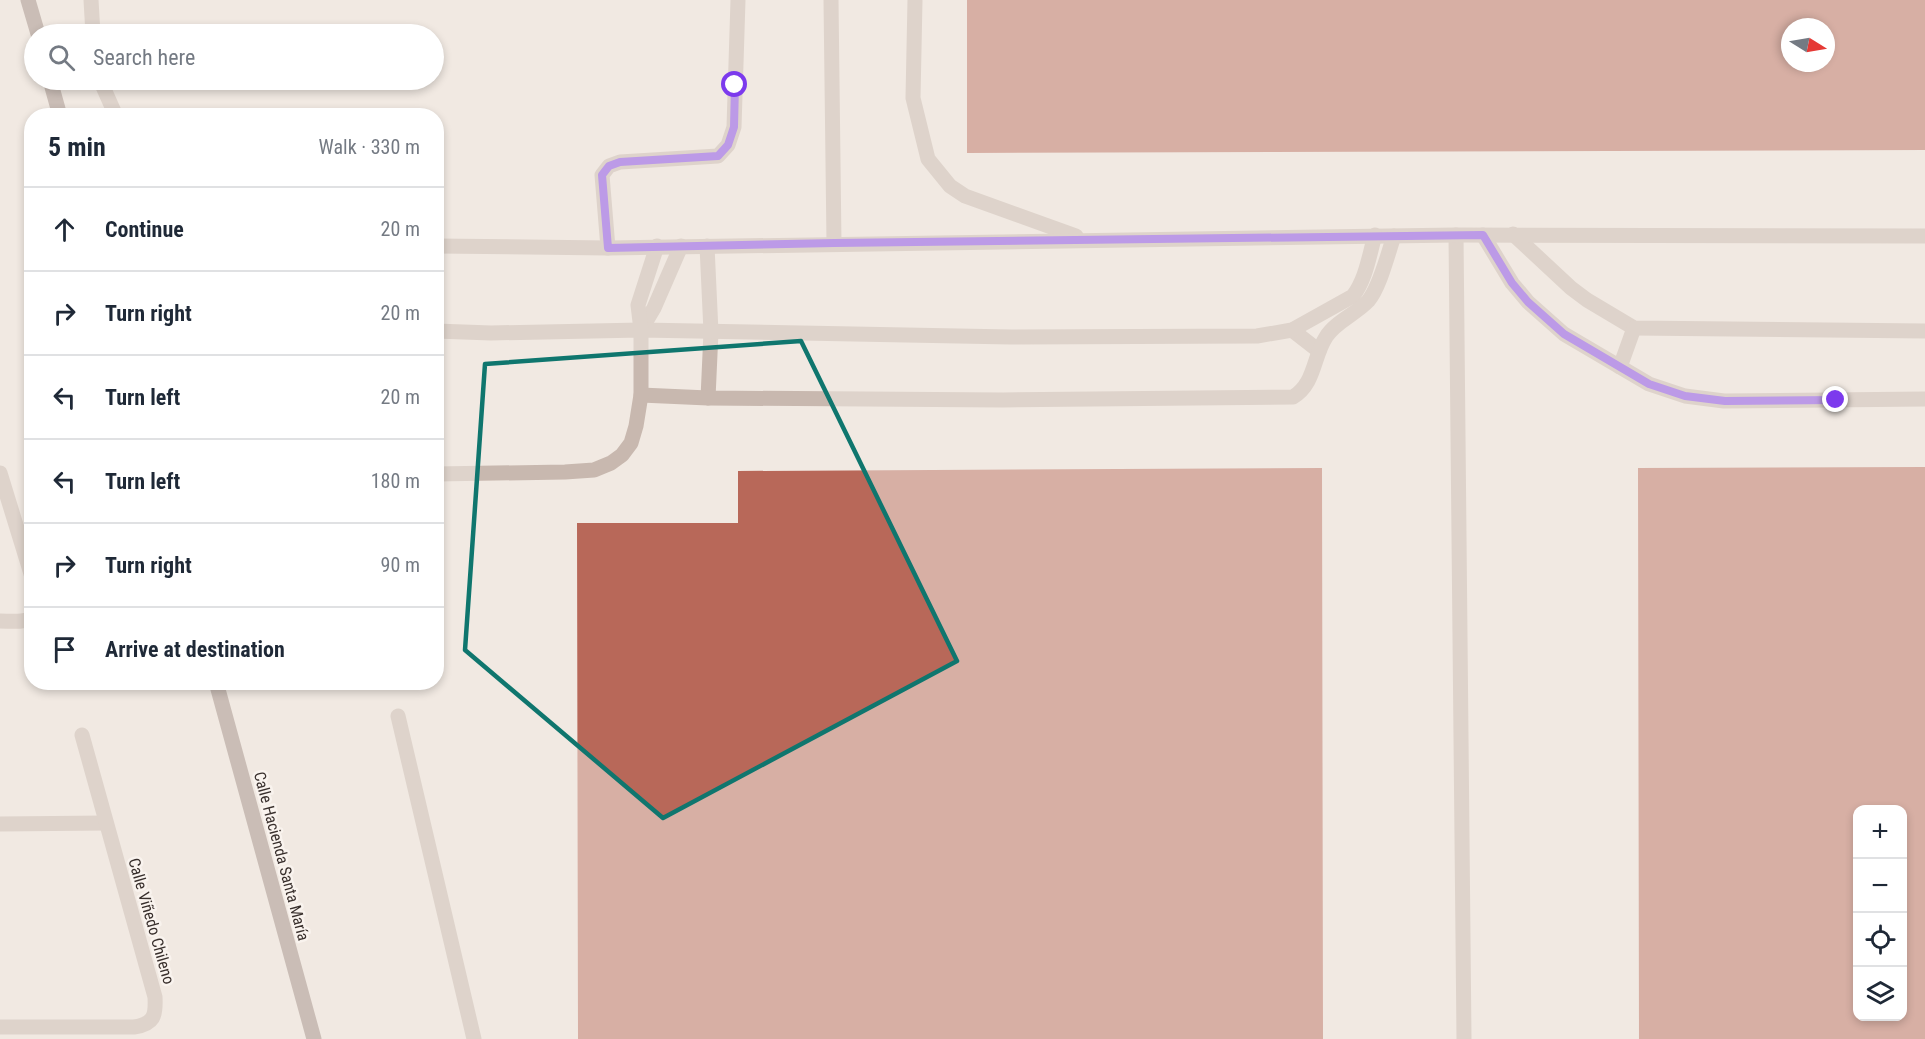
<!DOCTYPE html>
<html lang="en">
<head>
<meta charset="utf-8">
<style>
  :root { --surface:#fff; --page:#f6f6f7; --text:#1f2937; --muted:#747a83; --line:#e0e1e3 }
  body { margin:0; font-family:"Roboto Condensed",sans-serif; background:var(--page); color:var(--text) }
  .controls { position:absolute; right:18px; bottom:18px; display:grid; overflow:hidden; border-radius:12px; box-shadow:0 3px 9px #0003 }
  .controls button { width:54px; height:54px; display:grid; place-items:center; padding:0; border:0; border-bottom:2px solid var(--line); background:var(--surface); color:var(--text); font:30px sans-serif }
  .compass { position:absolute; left:1781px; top:18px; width:54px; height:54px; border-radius:50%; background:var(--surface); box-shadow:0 3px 9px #0003; rotate:101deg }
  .stop { position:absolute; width:18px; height:18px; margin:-14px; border:4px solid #7c3aed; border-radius:50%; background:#fff }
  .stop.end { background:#7c3aed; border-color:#fff; box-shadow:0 2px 6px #0008 }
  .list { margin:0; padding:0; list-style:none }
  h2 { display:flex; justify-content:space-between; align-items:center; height:78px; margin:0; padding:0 24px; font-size:26px }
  h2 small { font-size:20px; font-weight:400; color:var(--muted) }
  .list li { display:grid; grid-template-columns:39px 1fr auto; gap:18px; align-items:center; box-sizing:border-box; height:84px; padding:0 24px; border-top:2px solid var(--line) }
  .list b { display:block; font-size:22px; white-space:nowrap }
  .list em { font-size:20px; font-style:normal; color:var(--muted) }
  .icon { flex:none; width:33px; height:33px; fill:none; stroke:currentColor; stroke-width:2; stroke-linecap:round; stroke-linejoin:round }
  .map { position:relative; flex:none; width:1925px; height:1039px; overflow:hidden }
  .search { position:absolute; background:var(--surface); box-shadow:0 3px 9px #0003; left:24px; top:24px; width:420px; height:66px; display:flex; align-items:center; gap:15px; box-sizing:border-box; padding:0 21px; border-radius:33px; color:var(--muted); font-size:22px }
  .panel { position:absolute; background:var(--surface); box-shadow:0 3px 9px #0003; left:24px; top:108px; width:420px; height:582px; border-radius:24px }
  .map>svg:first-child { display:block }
  .building { fill:#b86859; fill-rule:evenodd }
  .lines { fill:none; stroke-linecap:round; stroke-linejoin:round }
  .lane { stroke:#c8b8af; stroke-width:15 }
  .street { stroke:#c8b8af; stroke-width:15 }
  .secondary { stroke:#9c8880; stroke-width:15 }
  .route { stroke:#7c3aed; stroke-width:8 }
  .marked { fill:none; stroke:#0f766e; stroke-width:4.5; stroke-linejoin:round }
  .labels { text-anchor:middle; stroke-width:5; stroke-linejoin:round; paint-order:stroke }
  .street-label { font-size:16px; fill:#382f2c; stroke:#f9f3ee }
</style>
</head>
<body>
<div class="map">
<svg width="1925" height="1039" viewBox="0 0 1925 1039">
  <rect width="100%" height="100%" fill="#f1e9e2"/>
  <g class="building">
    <path d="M967 0H1925V150L967 153ZM1790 27H1826V63H1790Z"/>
    <path d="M1925 467V1039H1639L1638 468ZM1858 810H1902V1016H1858Z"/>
    <polygon points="1322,468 1323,1039 578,1039 577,523 738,523 738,471"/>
  </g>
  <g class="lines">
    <g class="lane">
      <polyline points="91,0 93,34"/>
      <polyline points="831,0 834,243"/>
      <polyline points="915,0 913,98 928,159 950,186 965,196 1076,236"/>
      <polyline points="100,80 116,116"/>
      <polyline points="1513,234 1571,288 1587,300 1634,328 1925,331"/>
      <polyline points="1456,235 1464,1039"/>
      <polyline points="1483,235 1512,283 1528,302 1564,334 1649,384 1685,396 1724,401 1925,399"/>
      <polyline points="436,246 608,248 1456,235 1925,236"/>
      <polyline points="707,246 711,332 708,398"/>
      <polyline points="608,248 602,175 609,166 620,162 718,156 728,145 734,127 738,0"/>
      <polyline points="641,330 654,308 681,246"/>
      <polyline points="1292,330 1319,351"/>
      <path d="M436 331 491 333 641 330 1011 337 1257 336 1292 330 1353 296C1366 279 1369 256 1375 235"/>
      <polyline points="1620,367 1634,328"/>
      <path d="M641 395 708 398 1003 400 1293 397C1315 384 1313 357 1326 337 1335 322 1356 314 1368 301 1380 287 1388 253 1394 236"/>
      <polyline points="436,474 565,472 594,470 611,463 622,455 631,443 636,426 641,395 641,330 638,305 657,246"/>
      <polyline points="398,716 474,1039"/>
    </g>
    <g class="street">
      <polyline points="0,473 32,577"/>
      <path d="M0 621C10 621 23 623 32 618"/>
      <polyline points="0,824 106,823"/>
      <path d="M0 1027H134C154 1024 156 1016 155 997L82 735"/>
    </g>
    <g class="secondary">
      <polyline points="28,0 38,34"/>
      <polyline points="50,80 60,116"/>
      <polyline points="216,682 314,1039"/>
    </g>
  </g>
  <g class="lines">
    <polyline class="route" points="735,85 734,127 728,145 718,156 620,162 609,166 602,175 608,248 834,243 1483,235 1512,283 1528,302 1564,334 1649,384 1685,396 1725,401 1836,400"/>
  </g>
  <path d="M0 0H1925V1039H0ZM801 341 957 661 663 818 465 650 485 364Z" fill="#f1e9e2" fill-opacity=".55" fill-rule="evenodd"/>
  <path class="marked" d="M801 341 957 661 663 818 465 650 485 364Z"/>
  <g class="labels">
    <g class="street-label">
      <text transform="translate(282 856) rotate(75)" y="6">Calle Hacienda Santa María</text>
      <text transform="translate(152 921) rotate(74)" y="6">Calle Viñedo Chileno</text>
    </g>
  </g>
</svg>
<div class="controls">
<button>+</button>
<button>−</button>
<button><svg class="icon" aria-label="locate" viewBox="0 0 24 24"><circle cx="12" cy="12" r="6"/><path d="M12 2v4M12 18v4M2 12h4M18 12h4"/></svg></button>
<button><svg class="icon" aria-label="layers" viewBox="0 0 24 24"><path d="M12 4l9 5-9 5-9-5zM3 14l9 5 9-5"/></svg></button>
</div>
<svg class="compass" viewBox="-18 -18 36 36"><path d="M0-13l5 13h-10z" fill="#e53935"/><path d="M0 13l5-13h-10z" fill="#747a83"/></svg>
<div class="stop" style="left:735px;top:85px"></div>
<div class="stop end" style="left:1836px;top:400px"></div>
<div class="search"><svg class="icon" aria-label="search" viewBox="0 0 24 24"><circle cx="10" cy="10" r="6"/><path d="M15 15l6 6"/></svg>Search here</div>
<section class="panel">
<h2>5 min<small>Walk · 330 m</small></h2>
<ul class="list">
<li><svg class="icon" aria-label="ahead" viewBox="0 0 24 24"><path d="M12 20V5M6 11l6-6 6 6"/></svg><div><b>Continue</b></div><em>20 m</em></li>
<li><svg class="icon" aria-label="right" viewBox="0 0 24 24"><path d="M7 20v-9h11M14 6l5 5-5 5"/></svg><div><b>Turn right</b></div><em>20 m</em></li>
<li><svg class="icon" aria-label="left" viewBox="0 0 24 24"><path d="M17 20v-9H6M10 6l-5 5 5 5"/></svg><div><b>Turn left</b></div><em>20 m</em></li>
<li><svg class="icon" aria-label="left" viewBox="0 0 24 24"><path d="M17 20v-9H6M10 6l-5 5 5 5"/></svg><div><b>Turn left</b></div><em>180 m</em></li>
<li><svg class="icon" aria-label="right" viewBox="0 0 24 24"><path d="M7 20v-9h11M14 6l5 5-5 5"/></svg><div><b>Turn right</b></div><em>90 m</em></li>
<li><svg class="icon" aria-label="arrive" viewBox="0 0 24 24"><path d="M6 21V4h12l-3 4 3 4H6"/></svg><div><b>Arrive at destination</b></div></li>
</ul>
</section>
</div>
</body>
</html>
